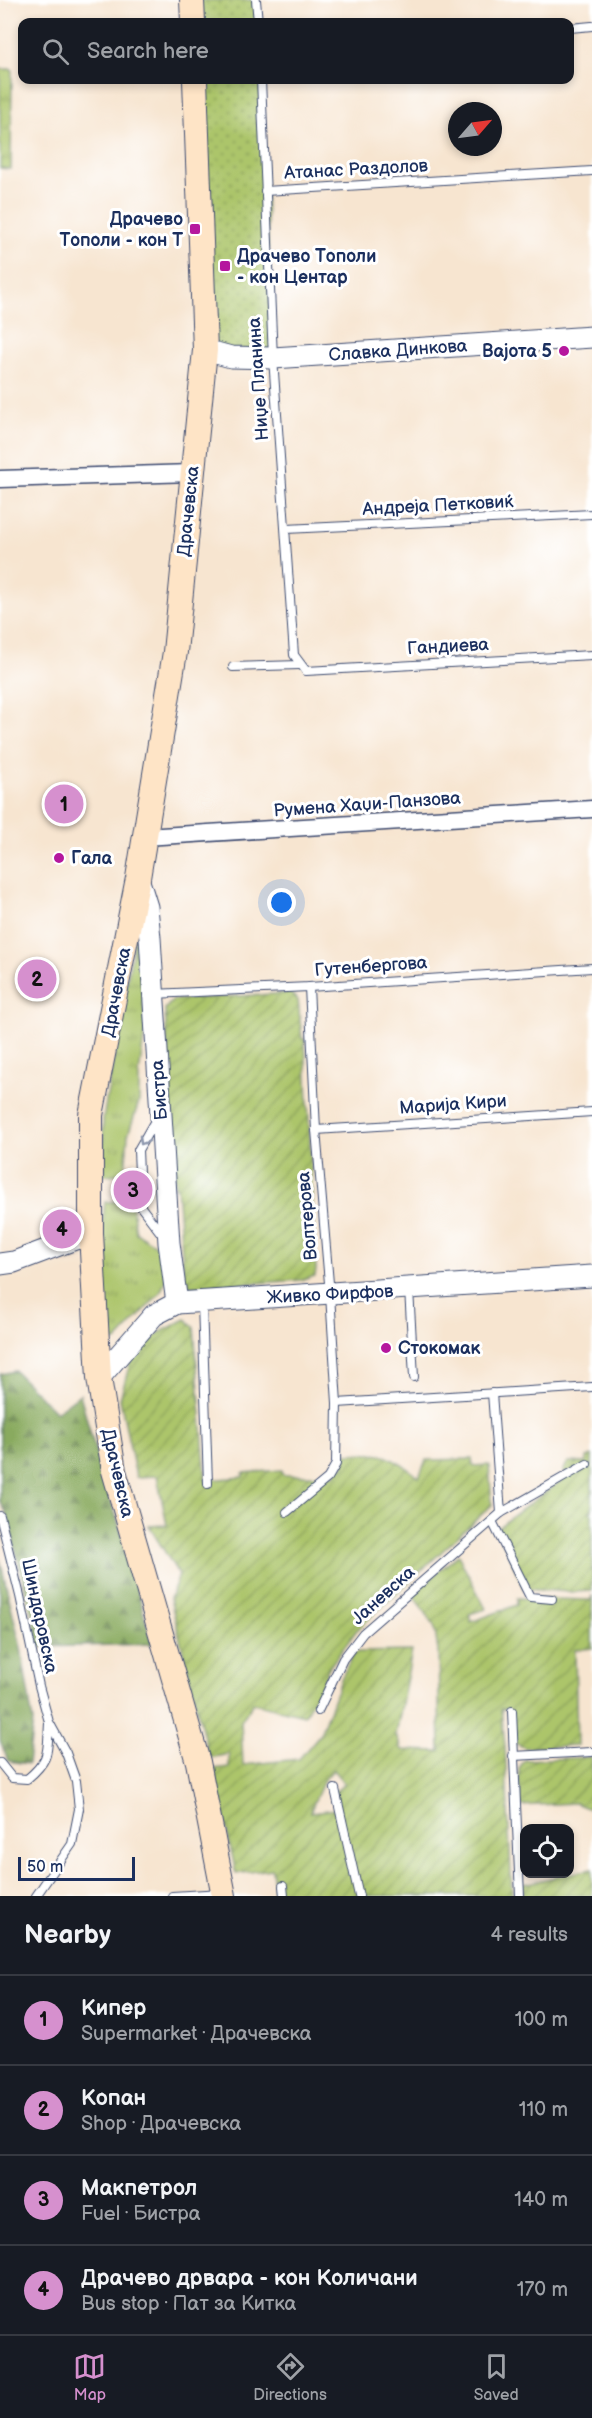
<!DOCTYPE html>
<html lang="en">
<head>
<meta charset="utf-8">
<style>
  :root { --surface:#171b24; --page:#242831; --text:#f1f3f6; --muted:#9ea1a6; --line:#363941; --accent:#d690ce }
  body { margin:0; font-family:"Balsamiq Sans",sans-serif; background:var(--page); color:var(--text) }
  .controls { position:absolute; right:18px; bottom:18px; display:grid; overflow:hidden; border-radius:12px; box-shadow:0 3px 9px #0003 }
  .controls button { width:54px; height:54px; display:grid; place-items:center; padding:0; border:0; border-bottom:2px solid var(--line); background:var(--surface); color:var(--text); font:30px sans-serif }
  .compass { position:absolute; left:448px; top:102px; width:54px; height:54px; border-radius:50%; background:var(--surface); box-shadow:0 3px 9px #0003; rotate:62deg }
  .scale { position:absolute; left:18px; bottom:15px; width:117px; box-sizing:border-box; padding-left:6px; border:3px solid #1b2f5e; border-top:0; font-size:16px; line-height:21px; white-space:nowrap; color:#1b2f5e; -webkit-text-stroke:4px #fff; paint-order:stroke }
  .you { position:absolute; left:282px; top:903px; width:21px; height:21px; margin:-15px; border:4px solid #fff; border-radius:50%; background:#1a73e8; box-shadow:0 0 0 9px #1a73e833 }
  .badge { display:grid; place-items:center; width:39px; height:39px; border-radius:50%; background:var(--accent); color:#111; font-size:20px; font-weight:700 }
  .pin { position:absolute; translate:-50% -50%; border:3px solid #fff; box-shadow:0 2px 6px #0006 }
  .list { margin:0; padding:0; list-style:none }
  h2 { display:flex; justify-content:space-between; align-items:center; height:78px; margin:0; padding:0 24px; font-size:26px }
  h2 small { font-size:20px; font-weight:400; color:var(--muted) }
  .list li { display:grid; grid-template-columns:39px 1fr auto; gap:18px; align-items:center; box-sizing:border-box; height:90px; padding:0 24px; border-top:2px solid var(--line) }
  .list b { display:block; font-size:22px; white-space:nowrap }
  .list p { margin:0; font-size:20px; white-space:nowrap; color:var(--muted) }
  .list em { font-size:20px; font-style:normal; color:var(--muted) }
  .icon { flex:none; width:33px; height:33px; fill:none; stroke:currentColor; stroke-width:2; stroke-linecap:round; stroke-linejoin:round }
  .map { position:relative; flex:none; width:592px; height:1896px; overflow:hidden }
  .search { position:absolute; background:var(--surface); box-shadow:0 3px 9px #0003; left:18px; right:18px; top:18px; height:66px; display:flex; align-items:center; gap:15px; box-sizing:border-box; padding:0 21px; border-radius:12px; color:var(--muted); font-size:22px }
  .sheet { height:438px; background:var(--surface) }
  nav { display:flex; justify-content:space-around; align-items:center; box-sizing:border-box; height:84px; border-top:2px solid var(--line); background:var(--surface); font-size:16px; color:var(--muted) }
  nav a { display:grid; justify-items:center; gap:3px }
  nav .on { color:var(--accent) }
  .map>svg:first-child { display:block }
  .grass { fill:url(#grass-tufts); stroke:#647a64; stroke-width:1.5 }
  .forest { fill:url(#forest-firs); stroke:#526c5e; stroke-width:1.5 }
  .park { fill:url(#park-dots); stroke:#647a64; stroke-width:1.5 }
  .garden { fill:url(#garden-furrows); stroke:#647a64; stroke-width:1.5; fill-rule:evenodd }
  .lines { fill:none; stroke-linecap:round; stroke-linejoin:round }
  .service-casing { stroke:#3c4a6f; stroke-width:10 }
  .minor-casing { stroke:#3c4a6f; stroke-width:19 }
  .tertiary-casing { stroke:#3c4a6f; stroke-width:23 }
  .secondary-casing { stroke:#3c4a6f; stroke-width:26 }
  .service { stroke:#fff; stroke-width:8 }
  .minor { stroke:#fff; stroke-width:16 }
  .tertiary { stroke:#fff; stroke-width:21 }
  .secondary { stroke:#fee4c6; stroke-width:24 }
  .oneway { stroke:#8d97ae }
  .poi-dot { fill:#b5179e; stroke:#fff; stroke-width:2 }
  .labels { text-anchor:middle; stroke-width:6; stroke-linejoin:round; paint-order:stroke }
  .street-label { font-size:18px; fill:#1b2f5e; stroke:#fff }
  .poi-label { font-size:18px; font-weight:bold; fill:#1b2f5e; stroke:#fff; text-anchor:start }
</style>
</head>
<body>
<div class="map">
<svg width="592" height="1896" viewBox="0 0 592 1896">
  <defs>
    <pattern id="grass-tufts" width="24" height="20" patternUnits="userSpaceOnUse" patternTransform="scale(1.5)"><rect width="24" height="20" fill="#acc56b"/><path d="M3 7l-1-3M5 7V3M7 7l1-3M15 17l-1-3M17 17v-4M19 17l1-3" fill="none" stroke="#8ba05b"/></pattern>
    <pattern id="forest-firs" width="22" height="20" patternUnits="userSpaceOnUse" patternTransform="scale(1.5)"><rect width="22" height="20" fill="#89aa5f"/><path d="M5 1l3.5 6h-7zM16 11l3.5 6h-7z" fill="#6f8b52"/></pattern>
    <pattern id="park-dots" width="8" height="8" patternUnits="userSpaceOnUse" patternTransform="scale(1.5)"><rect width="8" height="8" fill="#acc56b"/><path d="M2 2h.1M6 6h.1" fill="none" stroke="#8ba05b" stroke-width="1.8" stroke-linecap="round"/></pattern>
    <pattern id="garden-furrows" width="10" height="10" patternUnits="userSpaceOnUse" patternTransform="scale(1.5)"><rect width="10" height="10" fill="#acc56b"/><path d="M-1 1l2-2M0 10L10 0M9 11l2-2" fill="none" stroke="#8ba05b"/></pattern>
  </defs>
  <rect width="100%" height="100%" fill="#fff"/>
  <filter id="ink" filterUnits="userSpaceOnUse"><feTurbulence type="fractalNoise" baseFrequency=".0167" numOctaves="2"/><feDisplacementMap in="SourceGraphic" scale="12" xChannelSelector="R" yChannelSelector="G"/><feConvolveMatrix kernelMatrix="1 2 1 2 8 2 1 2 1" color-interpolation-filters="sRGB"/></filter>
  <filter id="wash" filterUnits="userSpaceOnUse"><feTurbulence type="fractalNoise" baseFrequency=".008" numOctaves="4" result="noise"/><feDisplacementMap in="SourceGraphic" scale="24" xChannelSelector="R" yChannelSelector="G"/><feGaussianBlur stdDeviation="1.35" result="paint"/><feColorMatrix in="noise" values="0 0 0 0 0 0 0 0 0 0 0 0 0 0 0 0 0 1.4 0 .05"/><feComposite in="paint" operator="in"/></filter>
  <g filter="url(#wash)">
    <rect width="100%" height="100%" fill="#f7e5d0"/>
    <g class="grass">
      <polygon points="0,69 12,69 11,169 0,168"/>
      <polygon points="138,918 145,1030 139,1074 139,1102 128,1135 125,1174 104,1175 103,1119"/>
      <polygon points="131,1201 136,1233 154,1244 159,1251 166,1279 160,1293 129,1327 117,1340 109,1344 99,1252 105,1202"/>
    </g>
    <g class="forest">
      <polygon points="15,1371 56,1412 80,1394 101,1471 124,1540 152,1644 40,1647 6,1512 0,1501 0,1374"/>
      <polygon points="0,1559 21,1648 33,1722 28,1764 8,1761 0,1740"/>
    </g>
    <g class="park">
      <polygon points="191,0 256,0 258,22 192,22"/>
      <polygon points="194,80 261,80 273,358 205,350"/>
    </g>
    <g class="garden">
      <polygon points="290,993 298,1000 302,1039 305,1039 316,1269 315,1276 303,1280 191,1287 184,1278 177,1187 175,1186 165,1009 173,1000"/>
      <path d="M186 1319 194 1327 206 1480 243 1477V1473L282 1470 283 1475H336V1468L344 1466 345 1454C383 1452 389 1454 419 1477L426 1460 472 1459 473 1466 489 1465 492 1505 356 1631 328 1669 321 1688 304 1715 253 1703 241 1721 243 1765 299 1759 320 1734 341 1679 354 1652 412 1651 396 1735 402 1750 440 1751 438 1651 434 1625 412 1594 458 1555 486 1609 469 1614 471 1622 517 1605V1598L591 1600 592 1595V1648L575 1650 577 1745 525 1748 515 1743 508 1709H501L505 1746 512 1896H275L272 1869 236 1874 214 1769 229 1767V1754L209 1758 170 1598 179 1575 149 1526 167 1525 157 1476 136 1477 120 1399 130 1363 159 1333ZM333 1770 345 1784 334 1792 337 1809 310 1812 324 1780Z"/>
      <polygon points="592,1455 592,1510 590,1511 592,1515 592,1591 572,1592 524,1589 497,1528 567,1476 563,1471 568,1462 585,1463 587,1457"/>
      <polygon points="592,1757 592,1810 575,1803 520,1806 519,1768 525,1760"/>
      <polygon points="592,1869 592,1896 523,1896 523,1884"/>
    </g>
  </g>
  <g filter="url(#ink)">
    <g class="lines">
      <g class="service-casing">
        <g id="service">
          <polyline points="256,0 258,22"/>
          <polyline points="570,28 592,26"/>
          <polyline points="261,80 273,358 294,655 306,671 592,655"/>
          <polyline points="265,191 592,171"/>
          <polyline points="286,529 592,514"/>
          <polyline points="233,667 300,665"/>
          <polyline points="309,987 316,1130 330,1295 337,1403 592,1387"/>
          <polyline points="153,994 309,987 592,968"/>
          <polyline points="316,1130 592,1112"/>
          <polyline points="139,1173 138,1150 157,1117"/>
          <polyline points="141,1201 141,1207 164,1237"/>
          <polyline points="409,1289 414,1377"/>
          <polyline points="202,1303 208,1484"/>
          <polyline points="492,1393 501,1513"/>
          <polyline points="287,1512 328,1478 336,1464 337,1403"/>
          <polyline points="0,1516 20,1596 39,1686 49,1722 66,1753 76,1781 79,1809 72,1844 36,1896"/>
          <polyline points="492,1521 530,1597 552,1599"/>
          <polyline points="318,1711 343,1659 363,1633 501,1513 587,1464"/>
          <polyline points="512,1711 520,1896"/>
          <polyline points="513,1756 592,1752"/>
          <path d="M0 1763 12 1778 27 1779C51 1759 47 1752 49 1723"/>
          <polyline points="335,1789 359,1896"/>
          <polyline points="283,1886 284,1896"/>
          <polyline points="172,1896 222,1893"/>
        </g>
      </g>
      <g class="minor-casing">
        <g id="minor">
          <polyline points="0,479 192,473"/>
          <polyline points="145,837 592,809"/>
        </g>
      </g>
      <g class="tertiary-casing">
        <g id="tertiary">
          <polyline points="205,350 231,357 273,358 592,337"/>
          <polyline points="138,878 147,907 150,938 169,1243 177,1303"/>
          <polyline points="0,1264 14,1262 91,1233"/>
          <polyline points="99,1378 154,1315 177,1303 592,1276"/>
        </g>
      </g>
      <g class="secondary-casing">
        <g id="secondary">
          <polyline points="192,0 193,22"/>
          <polyline points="195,80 205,350 175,652 138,878 91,1115 91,1233 99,1378 114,1471 198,1762 224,1896"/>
        </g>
      </g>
      <use href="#service" class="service"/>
      <use href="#minor" class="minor"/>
      <use href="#tertiary" class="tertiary"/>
      <use href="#secondary" class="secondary"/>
    </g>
    <defs><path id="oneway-chevron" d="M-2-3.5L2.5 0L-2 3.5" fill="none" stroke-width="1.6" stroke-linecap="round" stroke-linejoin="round" transform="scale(1.5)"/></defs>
    <use class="oneway" href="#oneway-chevron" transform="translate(143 1141) rotate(120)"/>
  </g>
  <g class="poi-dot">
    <rect x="189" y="223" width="12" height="12" rx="3"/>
    <rect x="219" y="260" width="12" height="12" rx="3"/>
    <circle cx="564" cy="351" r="6"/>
    <circle cx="59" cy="858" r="6"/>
    <circle cx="386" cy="1348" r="6"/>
  </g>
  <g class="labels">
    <g class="street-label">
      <text transform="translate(356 169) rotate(-3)" y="6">Атанас Раздолов</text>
      <text transform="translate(398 350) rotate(-4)" y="6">Славка Динкова</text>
      <text transform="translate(258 379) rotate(-94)" y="6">Ниџе Планина</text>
      <text transform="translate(438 505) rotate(-3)" y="6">Андреја Петковиќ</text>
      <text transform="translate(188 511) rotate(-84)" y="6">Драчевска</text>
      <text transform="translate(448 646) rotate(-3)" y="6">Гандиева</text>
      <text transform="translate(367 804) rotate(-4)" y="6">Румена Хаџи-Панзова</text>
      <text transform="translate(371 966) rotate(-4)" y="6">Гутенбергова</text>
      <text transform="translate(116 992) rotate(-79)" y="6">Драчевска</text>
      <text transform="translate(159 1090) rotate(-94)" y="6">Бистра</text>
      <text transform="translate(453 1104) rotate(-4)" y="6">Марија Кири</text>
      <text transform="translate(307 1216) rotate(-95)" y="6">Волтерова</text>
      <text transform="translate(330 1294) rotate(-3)" y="6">Живко Фирфов</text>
      <text transform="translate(118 1473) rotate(77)" y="6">Драчевска</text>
      <text transform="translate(383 1595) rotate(-42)" y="6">Јаневска</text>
      <text transform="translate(40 1616) rotate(78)" y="6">Шиндаровска</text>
    </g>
    <g class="poi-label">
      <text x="183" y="225" text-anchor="end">Драчево<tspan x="183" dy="21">Тополи - кон Т</tspan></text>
      <text x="237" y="262">Драчево Тополи<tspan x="237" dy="21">- кон Центар</tspan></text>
      <text x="552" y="357" text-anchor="end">Вајота 5</text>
      <text x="71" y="864">Гала</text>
      <text x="398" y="1354">Стокомак</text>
    </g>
  </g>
</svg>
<div class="controls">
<button><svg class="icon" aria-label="locate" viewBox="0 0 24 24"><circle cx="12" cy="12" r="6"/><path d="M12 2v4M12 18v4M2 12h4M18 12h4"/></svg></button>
</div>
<svg class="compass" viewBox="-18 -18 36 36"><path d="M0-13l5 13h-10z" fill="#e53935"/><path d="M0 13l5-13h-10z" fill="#9ea1a6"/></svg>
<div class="scale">50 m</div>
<div class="you"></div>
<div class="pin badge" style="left:64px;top:804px">1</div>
<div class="pin badge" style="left:37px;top:979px">2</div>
<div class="pin badge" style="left:133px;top:1190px">3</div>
<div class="pin badge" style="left:62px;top:1229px">4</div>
<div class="search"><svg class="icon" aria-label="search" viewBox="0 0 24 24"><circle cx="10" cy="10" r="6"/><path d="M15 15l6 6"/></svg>Search here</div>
</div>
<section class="sheet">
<h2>Nearby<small>4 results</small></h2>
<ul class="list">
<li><span class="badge">1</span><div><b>Кипер</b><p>Supermarket · Драчевска</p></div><em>100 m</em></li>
<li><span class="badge">2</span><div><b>Копан</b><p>Shop · Драчевска</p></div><em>110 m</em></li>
<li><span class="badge">3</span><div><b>Макпетрол</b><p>Fuel · Бистра</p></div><em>140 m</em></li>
<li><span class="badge">4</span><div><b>Драчево дрвара - кон Количани</b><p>Bus stop · Пат за Китка</p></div><em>170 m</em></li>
</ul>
</section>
<nav>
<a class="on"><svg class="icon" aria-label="map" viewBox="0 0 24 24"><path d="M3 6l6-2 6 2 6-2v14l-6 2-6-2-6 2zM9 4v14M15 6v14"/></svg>Map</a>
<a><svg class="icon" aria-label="directions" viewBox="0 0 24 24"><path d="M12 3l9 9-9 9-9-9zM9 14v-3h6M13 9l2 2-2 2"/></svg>Directions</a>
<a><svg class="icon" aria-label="saved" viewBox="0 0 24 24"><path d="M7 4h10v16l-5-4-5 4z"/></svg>Saved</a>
</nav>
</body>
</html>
